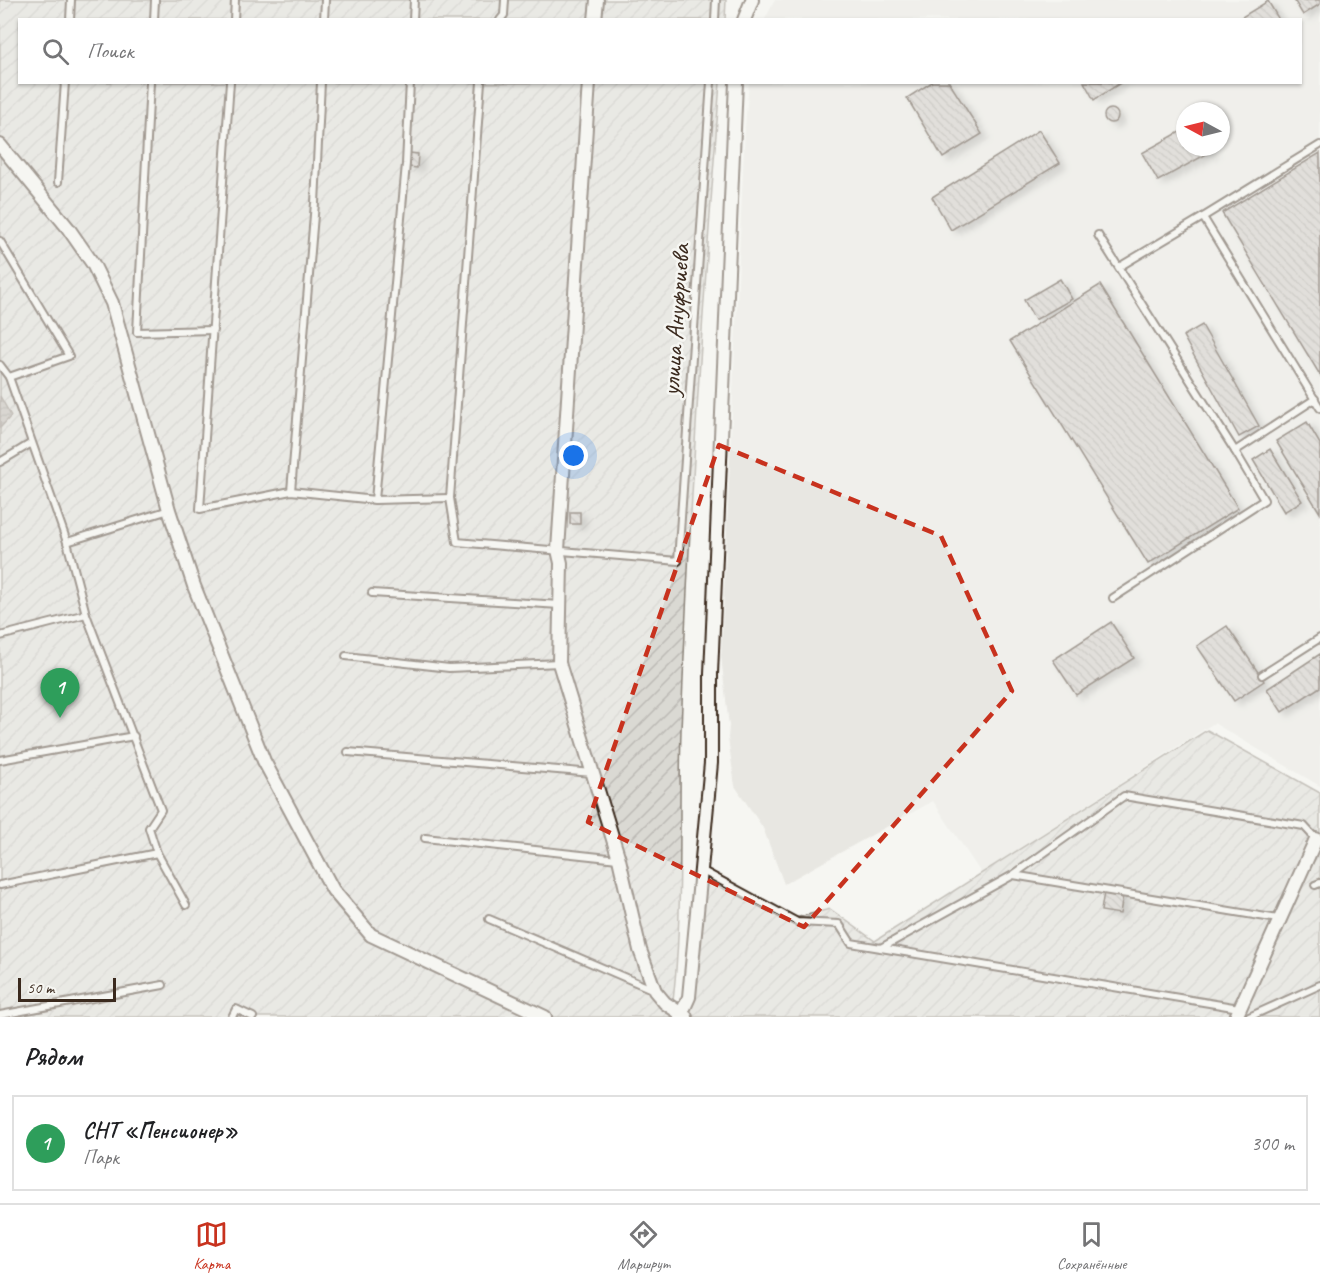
<!DOCTYPE html>
<html lang="ru">
<head>
<meta charset="utf-8">
<style>
  :root { --surface:#fff; --page:#f6f6f6; --text:#202124; --muted:#757577; --line:#e0e0e0; --accent:#c8321e }
  body { margin:0; font-family:Caveat,sans-serif; background:var(--page); color:var(--text) }
  .compass { position:absolute; left:1176px; top:102px; width:54px; height:54px; border-radius:50%; background:var(--surface); box-shadow:0 2px 4px #0004; rotate:277deg }
  .scale { position:absolute; left:18px; bottom:15px; width:98px; box-sizing:border-box; padding-left:6px; border:3px solid #3b2a1e; border-top:0; font-size:16px; line-height:21px; white-space:nowrap; color:#3b2a1e; -webkit-text-stroke:4px #f6f6f2; paint-order:stroke }
  .you { position:absolute; left:574px; top:456px; width:21px; height:21px; margin:-15px; border:4px solid #fff; border-radius:50%; background:#1a73e8; box-shadow:0 0 0 9px #1a73e833 }
  .badge { display:grid; place-items:center; width:39px; height:39px; border-radius:50%; background:var(--accent); color:#fff; font-size:20px; font-weight:700 }
  .pin { position:absolute; translate:-50% -50px; filter:drop-shadow(0 2px 3px #0008) }
  .pin::after { content:''; position:absolute; top:32px; width:21px; height:18px; background:inherit; clip-path:polygon(0 0,100% 0,50% 100%) }
  .list { margin:0; padding:0; list-style:none }
  h2 { display:flex; justify-content:space-between; align-items:center; height:78px; margin:0; padding:0 24px; font-size:26px }
  h2 small { font-size:20px; font-weight:400; color:var(--muted) }
  .list li { display:grid; grid-template-columns:39px 1fr auto; gap:18px; align-items:center; box-sizing:border-box; height:96px; margin:0 12px 12px; padding:0 12px; border:2px solid var(--line); border-radius:0px }
  .list b { display:block; font-size:22px; white-space:nowrap }
  .list p { margin:0; font-size:20px; white-space:nowrap; color:var(--muted) }
  .list em { font-size:20px; font-style:normal; color:var(--muted) }
  .icon { flex:none; width:33px; height:33px; fill:none; stroke:currentColor; stroke-width:2; stroke-linecap:round; stroke-linejoin:round }
  .map { position:relative; flex:none; width:1320px; height:1017px; overflow:hidden }
  .search { position:absolute; background:var(--surface); box-shadow:0 2px 4px #0004; left:18px; right:18px; top:18px; height:66px; display:flex; align-items:center; gap:15px; box-sizing:border-box; padding:0 21px; border-radius:0px; color:var(--muted); font-size:22px }
  .sheet { height:186px; background:var(--surface) }
  nav { display:flex; justify-content:space-around; align-items:center; box-sizing:border-box; height:84px; border-top:2px solid var(--line); background:var(--surface); font-size:16px; color:var(--muted) }
  nav a { display:grid; justify-items:center; gap:3px }
  nav .on { color:var(--accent) }
  .map>svg:first-child { display:block }
  .built { fill:#e8e7e2; fill-rule:evenodd }
  .garden { fill:url(#garden-furrows); stroke:#8a8278; stroke-width:1.5 }
  .water { fill:url(#water-rules); stroke:#857a71; stroke-width:1.5 }
  .building { fill:url(#building-back-hatch); stroke:#3b2a1e; stroke-width:1.5; filter:url(#shadow) }
  .lines { fill:none; stroke-linecap:round; stroke-linejoin:round }
  .service-casing { stroke:#3b2a1e; stroke-width:10 }
  .minor-casing { stroke:#3b2a1e; stroke-width:16 }
  .service { stroke:#f6f6f2; stroke-width:6 }
  .minor { stroke:#f6f6f2; stroke-width:12 }
  .marked { fill:none; stroke:#c8321e; stroke-width:4.5; stroke-dasharray:12 8; stroke-linejoin:round }
  .labels { text-anchor:middle; stroke-width:5; stroke-linejoin:round; paint-order:stroke }
  .street-label { font-size:26px; fill:#3b2a1e; stroke:#f6f6f2 }
</style>
</head>
<body>
<div class="map">
<svg width="1320" height="1017" viewBox="0 0 1320 1017">
  <defs>
    <pattern id="garden-furrows" width="10" height="10" patternUnits="userSpaceOnUse" patternTransform="scale(1.5)"><rect width="10" height="10" fill="#dad9d3"/><path d="M-1 1l2-2M0 10L10 0M9 11l2-2" fill="none" stroke="#bcbab5"/></pattern>
    <pattern id="water-rules" width="6" height="5" patternUnits="userSpaceOnUse" patternTransform="scale(1.5)"><rect width="6" height="5" fill="#b6b0a9"/><path d="M0 2.5h6" fill="none" stroke="#958f89"/></pattern>
    <pattern id="building-back-hatch" width="6" height="6" patternUnits="userSpaceOnUse" patternTransform="scale(1.5)"><rect width="6" height="6" fill="#c8c3be"/><path d="M-1 5l2 2M0 0l6 6M5-1l2 2" fill="none" stroke="#a49f9a"/></pattern>
    <filter id="shadow"><feDropShadow dx="6" dy="4" stdDeviation="3" flood-color="#0004"/></filter>
  </defs>
  <rect width="100%" height="100%" fill="#f6f6f2"/>
  <filter id="ink" filterUnits="userSpaceOnUse"><feTurbulence type="fractalNoise" baseFrequency=".0167" numOctaves="2"/><feDisplacementMap in="SourceGraphic" scale="12" xChannelSelector="R" yChannelSelector="G"/><feConvolveMatrix kernelMatrix="1 2 1 2 8 2 1 2 1" color-interpolation-filters="sRGB"/></filter>
  <g filter="url(#ink)">
    <path class="built" d="M775 0H1320V786L1214 723 981 873 933 801 784 884 763 828 735 786 728 738 729 726 721 656 745 128 749 83 1300 82V20L765 19ZM1185 111H1221V147H1185Z"/>
    <g class="garden">
      <path d="M0 0H726L725 20H20V82L720 83C703 298 689 514 681 730 678 826 684 922 671 1017H0Z"/>
      <polygon points="1207,730 1320,793 1320,1017 686,1017 692,1003 707,882 795,918 830,909 875,941"/>
    </g>
    <polygon class="water" points="0,396 11,416 0,428"/>
    <g class="building">
      <polygon points="1294,0 1320,0 1320,4 1303,15"/>
      <polygon points="1268,1 1278,18 1275,20 1237,20"/>
      <polygon points="932,82 949,82 982,134 943,158 907,98"/>
      <polygon points="1084,82 1122,82 1094,100"/>
      <circle cx="1111" cy="116" r="7"/>
      <polygon points="1185,129 1185,147 1209,147 1212,151 1158,181 1142,153"/>
      <polygon points="1039,130 1060,163 951,230 932,197"/>
      <polygon points="410,153 418,154 417,168 409,167"/>
      <polygon points="1320,153 1320,375 1222,213"/>
      <polygon points="1060,279 1072,299 1035,320 1024,300"/>
      <polygon points="1100,285 1238,508 1148,564 1010,341"/>
      <polygon points="1202,325 1259,426 1239,437 1183,336"/>
      <polygon points="1307,422 1320,444 1320,513 1276,441"/>
      <polygon points="1270,449 1302,501 1284,512 1253,460"/>
      <rect x="570" y="512" width="10" height="12"/>
      <polygon points="1111,622 1134,658 1076,695 1053,660"/>
      <polygon points="1227,626 1264,681 1234,701 1197,646"/>
      <polygon points="1320,654 1320,687 1282,712 1267,689"/>
      <polygon points="1104,892 1123,895 1120,914 1101,911"/>
    </g>
    <g class="lines">
      <g class="service-casing">
        <g id="service">
          <polyline points="70,20 71,0"/>
          <polyline points="154,20 155,0"/>
          <polyline points="234,20 235,0"/>
          <polyline points="324,20 325,0"/>
          <polyline points="413,20 414,0"/>
          <polyline points="500,20 504,15 505,0"/>
          <polyline points="715,20 716,0"/>
          <polyline points="150,82 137,332 213,330"/>
          <polyline points="230,82 200,509 291,491 375,500 450,498"/>
          <polyline points="481,82 450,498 457,542 678,561 711,82"/>
          <polyline points="1320,145 1203,217 1320,408"/>
          <polyline points="58,182 65,82"/>
          <polyline points="1098,235 1235,451"/>
          <polyline points="0,241 69,356 9,377"/>
          <polyline points="1119,267 1203,217"/>
          <polyline points="0,365 9,377 67,542 86,614 161,810 149,828 157,853 186,905"/>
          <polyline points="0,462 30,444"/>
          <polyline points="291,491 315,203 321,82"/>
          <polyline points="375,500 406,164 410,82"/>
          <polyline points="67,542 169,510"/>
          <polyline points="372,593 560,605"/>
          <polyline points="1113,598 1264,500 1235,451 1315,399"/>
          <polyline points="0,636 86,614"/>
          <polyline points="346,656 449,668 559,663"/>
          <polyline points="1262,675 1320,638"/>
          <polyline points="348,752 593,773"/>
          <polyline points="0,760 134,736"/>
          <polyline points="425,838 618,859"/>
          <polyline points="701,870 797,922 839,924 851,943 1239,1008"/>
          <polyline points="1013,875 1278,919"/>
          <polyline points="0,885 157,853"/>
          <polyline points="1315,885 1320,883"/>
          <polyline points="489,919 654,990"/>
          <polyline points="881,948 1013,875 1124,796 1304,826 1316,839"/>
          <polyline points="0,1015 163,985"/>
          <polyline points="232,1017 236,1009 253,1017"/>
          <polyline points="1249,1017 1320,985"/>
        </g>
      </g>
      <g class="minor-casing">
        <g id="minor">
          <polyline points="595,20 597,0"/>
          <polyline points="744,20 752,0"/>
          <polyline points="589,82 558,550 561,563 559,663 619,859 640,950 655,991 665,1003 686,1017"/>
          <polyline points="0,145 68,228 93,264 112,303 169,510 194,586 264,761 333,890 371,935 545,1017"/>
          <polyline points="680,1017 689,997 711,763 711,674 736,82"/>
          <polyline points="1236,1017 1316,839"/>
        </g>
      </g>
      <use href="#service" class="service"/>
      <use href="#minor" class="minor"/>
    </g>
  </g>
  <path d="M0 0H1320V1017H0ZM719 445 941 536 1012 691 804 927 588 822Z" fill="#f6f6f2" fill-opacity=".55" fill-rule="evenodd"/>
  <path class="marked" d="M719 445 941 536 1012 691 804 927 588 822Z"/>
  <g class="labels">
    <g class="street-label">
      <text transform="translate(675 320) rotate(-86)" y="9">улица Ануфриева</text>
    </g>
  </g>
</svg>
<svg class="compass" viewBox="-18 -18 36 36"><path d="M0-13l5 13h-10z" fill="#e53935"/><path d="M0 13l5-13h-10z" fill="#757577"/></svg>
<div class="scale">50 m</div>
<div class="you"></div>
<div class="pin badge" style="left:60px;top:718px;background:#2e9e5b">1</div>
<div class="search"><svg class="icon" aria-label="search" viewBox="0 0 24 24"><circle cx="10" cy="10" r="6"/><path d="M15 15l6 6"/></svg>Поиск</div>
</div>
<section class="sheet">
<h2>Рядом<small></small></h2>
<ul class="list">
<li><span class="badge" style="background:#2e9e5b">1</span><div><b>СНТ «Пенсионер»</b><p>Парк</p></div><em>300 m</em></li>
</ul>
</section>
<nav>
<a class="on"><svg class="icon" aria-label="map" viewBox="0 0 24 24"><path d="M3 6l6-2 6 2 6-2v14l-6 2-6-2-6 2zM9 4v14M15 6v14"/></svg>Карта</a>
<a><svg class="icon" aria-label="directions" viewBox="0 0 24 24"><path d="M12 3l9 9-9 9-9-9zM9 14v-3h6M13 9l2 2-2 2"/></svg>Маршрут</a>
<a><svg class="icon" aria-label="saved" viewBox="0 0 24 24"><path d="M7 4h10v16l-5-4-5 4z"/></svg>Сохранённые</a>
</nav>
</body>
</html>
